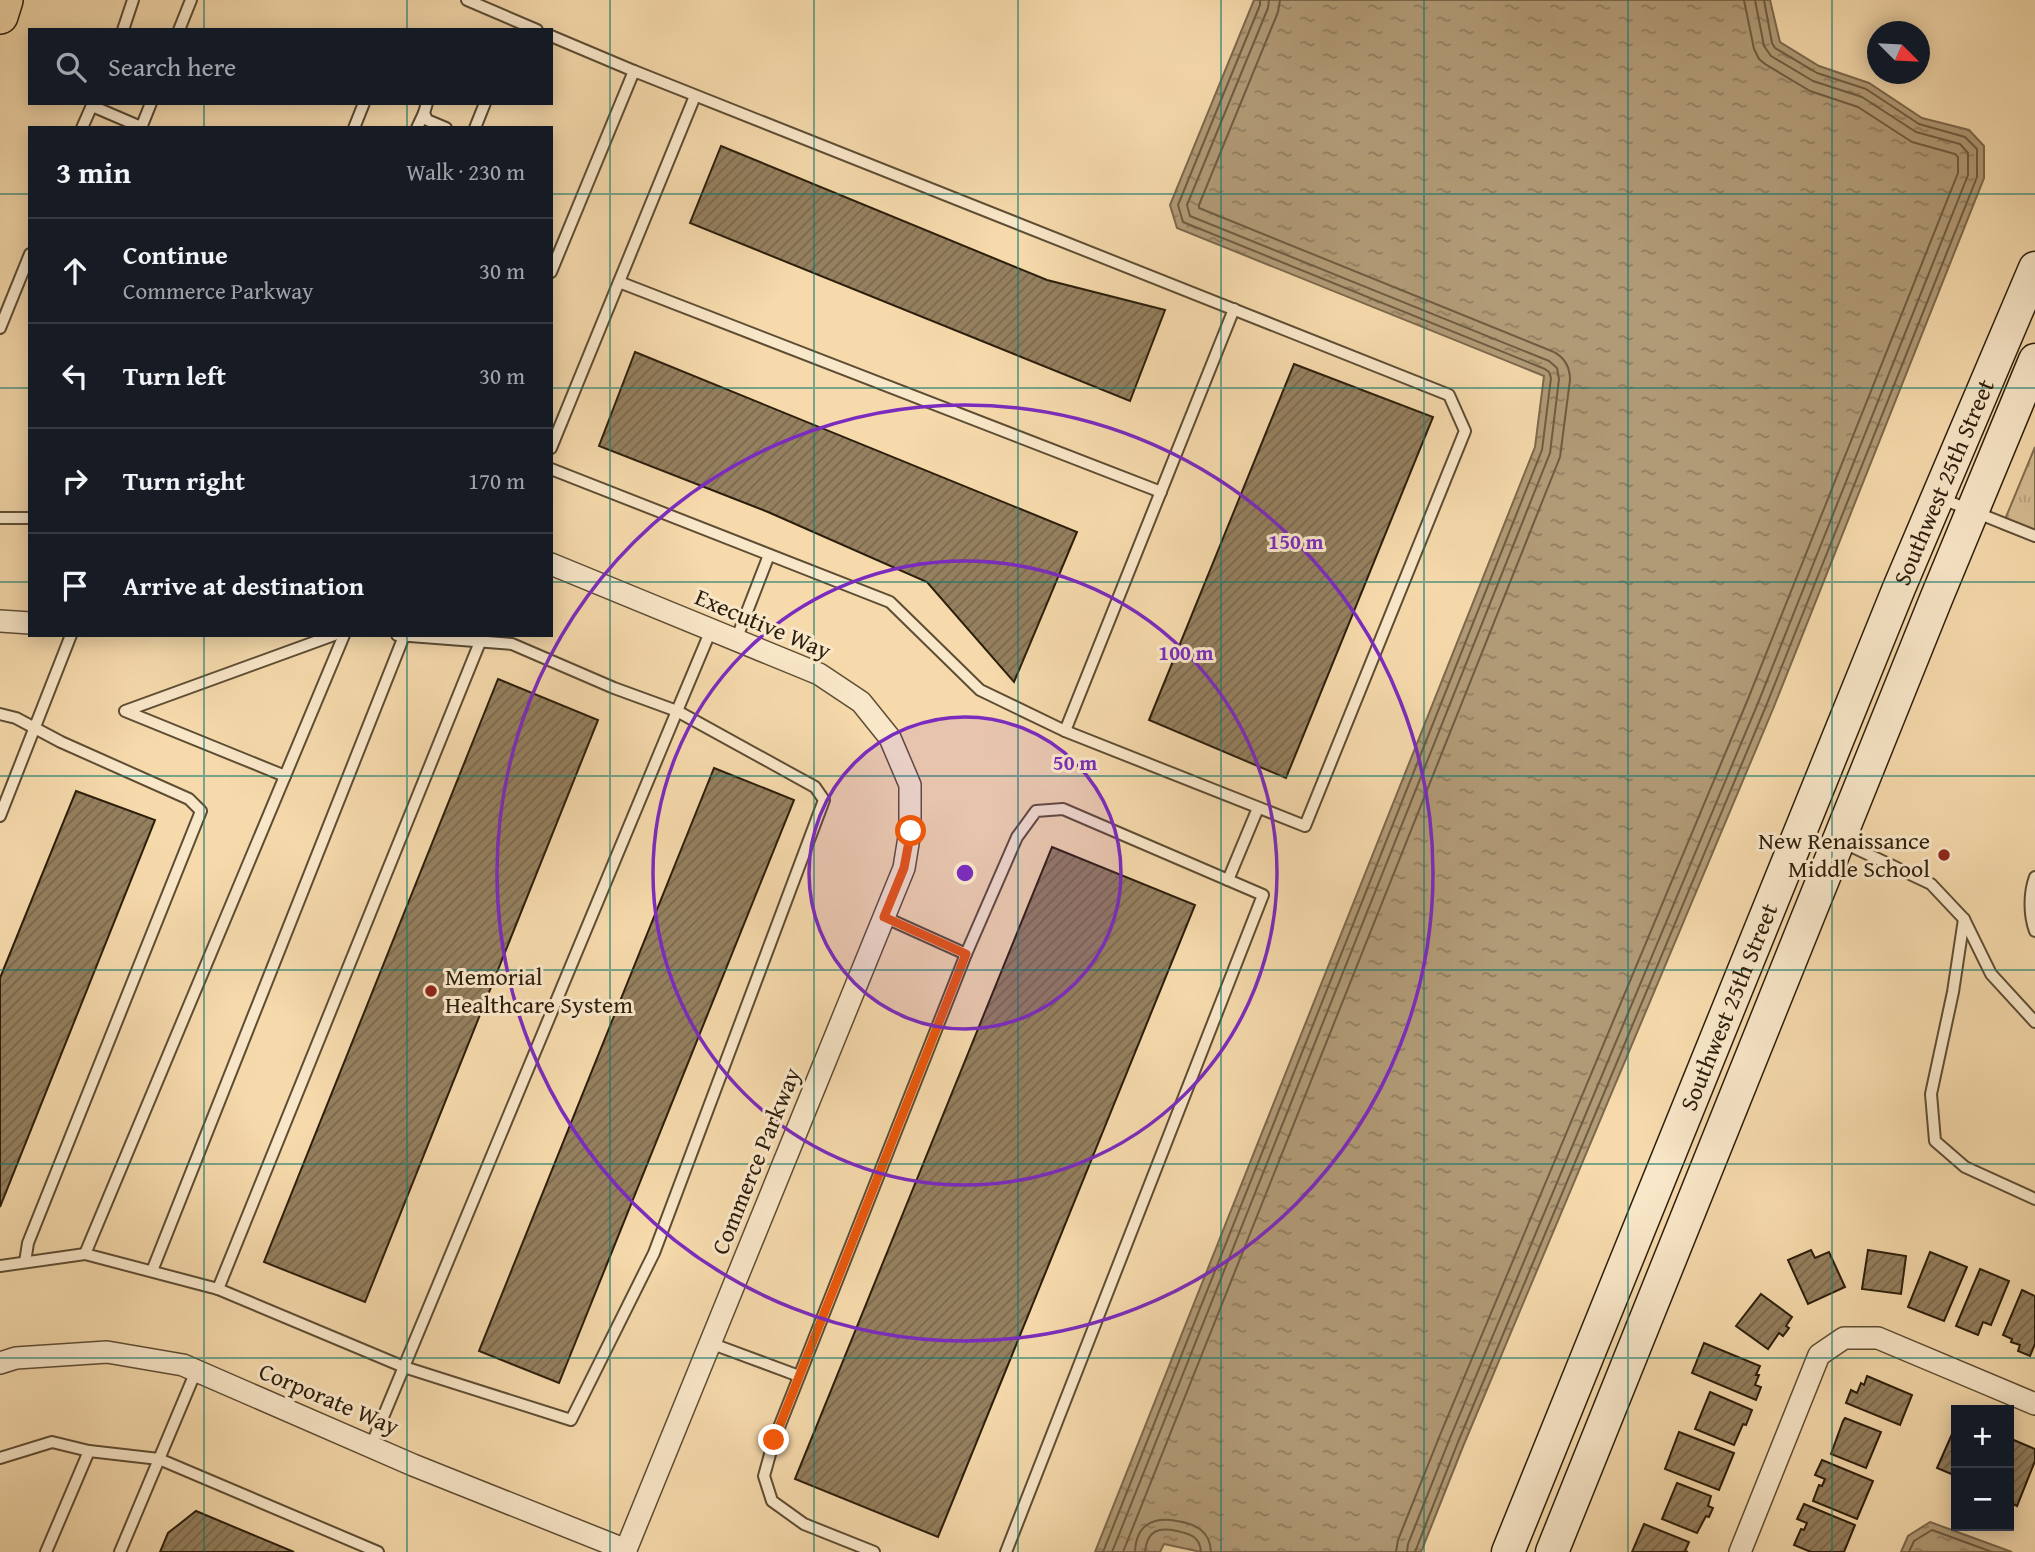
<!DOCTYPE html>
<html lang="en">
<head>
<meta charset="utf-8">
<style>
  :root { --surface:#171b24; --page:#242831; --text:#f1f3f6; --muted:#9ea1a6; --line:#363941 }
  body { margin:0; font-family:"Gentium Book Plus",serif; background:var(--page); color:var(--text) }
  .controls { position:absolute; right:21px; bottom:21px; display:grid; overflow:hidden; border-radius:0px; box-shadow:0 4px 18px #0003 }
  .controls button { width:63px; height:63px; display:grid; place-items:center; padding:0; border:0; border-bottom:2px solid var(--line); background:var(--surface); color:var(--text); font:35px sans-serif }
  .compass { position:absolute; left:1867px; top:21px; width:63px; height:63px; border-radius:50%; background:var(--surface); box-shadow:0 4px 18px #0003; rotate:114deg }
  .stop { position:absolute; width:21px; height:21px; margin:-16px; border:5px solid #ea580c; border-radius:50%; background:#fff }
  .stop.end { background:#ea580c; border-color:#fff; box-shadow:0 2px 7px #0008 }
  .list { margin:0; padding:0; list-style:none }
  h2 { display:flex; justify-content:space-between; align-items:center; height:91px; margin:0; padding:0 28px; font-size:30px }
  h2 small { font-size:23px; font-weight:400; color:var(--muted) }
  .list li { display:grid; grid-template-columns:46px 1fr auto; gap:21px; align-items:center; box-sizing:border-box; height:105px; padding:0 28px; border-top:2px solid var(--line) }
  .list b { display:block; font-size:26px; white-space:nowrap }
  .list p { margin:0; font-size:23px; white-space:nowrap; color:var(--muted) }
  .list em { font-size:23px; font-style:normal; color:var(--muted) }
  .icon { flex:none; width:38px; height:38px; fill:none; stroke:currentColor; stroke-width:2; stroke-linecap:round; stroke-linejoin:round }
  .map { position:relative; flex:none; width:2035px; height:1552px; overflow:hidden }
  .search { position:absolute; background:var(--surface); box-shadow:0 4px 18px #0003; left:28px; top:28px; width:525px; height:77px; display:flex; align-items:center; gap:18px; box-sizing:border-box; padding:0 24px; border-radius:0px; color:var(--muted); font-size:26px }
  .panel { position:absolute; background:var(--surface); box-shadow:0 4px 18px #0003; left:28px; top:126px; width:525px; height:511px; border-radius:0px }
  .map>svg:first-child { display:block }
  .park { fill:url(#park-tufts); stroke:#806c4e; stroke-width:2 }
  .water { fill:url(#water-ripples); stroke:#7c684c; stroke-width:2 }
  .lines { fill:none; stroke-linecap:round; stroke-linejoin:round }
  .shore { stroke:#6e5c41; stroke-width:2 }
  .building { fill:url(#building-hatch); stroke:#2c1e0c; stroke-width:2 }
  .lane-casing { stroke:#5e4d34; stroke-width:14 }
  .street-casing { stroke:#5e4d34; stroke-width:24 }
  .secondary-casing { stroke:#2c1e0c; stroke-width:35 }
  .primary-casing { stroke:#2c1e0c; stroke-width:38 }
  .lane { stroke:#f9e7c9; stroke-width:10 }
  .street { stroke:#f9e7c9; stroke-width:21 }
  .secondary { stroke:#f9e7c9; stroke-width:32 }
  .primary { stroke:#f6daac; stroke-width:35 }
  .route { stroke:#ea580c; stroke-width:9 }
  .grid { fill:none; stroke:#0f766e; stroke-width:2; stroke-opacity:0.55 }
  .ring { fill:none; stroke:#7b2cbf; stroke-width:3.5 }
  .poi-dot { fill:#8f2418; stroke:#f9e7c9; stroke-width:2.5 }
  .labels { text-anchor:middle; stroke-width:6; stroke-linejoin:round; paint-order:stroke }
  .street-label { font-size:24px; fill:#2c1e0c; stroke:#f9e7c9 }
  .poi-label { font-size:24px; fill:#2c1e0c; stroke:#f9e7c9; text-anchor:end }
  .centre { fill:#7b2cbf; stroke:#f9e7c9; stroke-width:3.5 }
  .ring-label { font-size:21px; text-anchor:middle; font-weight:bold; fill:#7b2cbf; stroke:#f9e7c9; stroke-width:6; stroke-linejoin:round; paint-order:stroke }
</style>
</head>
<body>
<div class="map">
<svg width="2035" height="1552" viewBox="0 0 2035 1552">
  <defs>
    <pattern id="park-tufts" width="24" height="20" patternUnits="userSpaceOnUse" patternTransform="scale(1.75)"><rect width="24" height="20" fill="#d4ba91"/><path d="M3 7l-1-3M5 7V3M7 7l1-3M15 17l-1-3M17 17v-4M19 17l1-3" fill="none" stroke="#b69f7c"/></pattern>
    <pattern id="water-ripples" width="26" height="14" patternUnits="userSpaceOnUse" patternTransform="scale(1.75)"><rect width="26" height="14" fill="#b19a76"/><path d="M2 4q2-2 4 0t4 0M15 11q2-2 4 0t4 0" fill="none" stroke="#907d5f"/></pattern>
    <pattern id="building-hatch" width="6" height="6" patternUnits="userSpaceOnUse" patternTransform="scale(1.75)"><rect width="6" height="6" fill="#95805f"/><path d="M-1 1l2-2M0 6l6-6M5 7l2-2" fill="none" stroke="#7a684d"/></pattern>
  </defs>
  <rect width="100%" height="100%" fill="#f6daac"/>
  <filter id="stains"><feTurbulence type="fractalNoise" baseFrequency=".00286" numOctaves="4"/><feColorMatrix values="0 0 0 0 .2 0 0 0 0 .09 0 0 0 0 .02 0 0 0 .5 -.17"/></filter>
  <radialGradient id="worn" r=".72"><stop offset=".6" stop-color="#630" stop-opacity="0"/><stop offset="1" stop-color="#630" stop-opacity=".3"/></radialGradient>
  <polygon class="park" points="2035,447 2035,542 2001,529"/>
  <g class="water">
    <polygon points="1254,0 1770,0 1780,42 1819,66 1869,83 1922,118 1969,130 1984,146 1984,178 1773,709 1464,1444 1421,1552 1201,1552 1164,1544 1160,1552 1095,1552 1535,447 1544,376 1177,228 1170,205"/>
    <polygon points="1930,1522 2012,1552 1901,1552 1908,1536"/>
  </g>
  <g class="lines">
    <g class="shore">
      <polyline points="1103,1552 1542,450 1551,378 1549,372 1545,369 1183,222 1178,205 1260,5 1260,0"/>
      <polyline points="1112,1552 1550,453 1559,379 1557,368 1549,361 1190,216 1187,205 1268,8 1269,0"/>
      <path d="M1123 1552 1560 457 1570 380C1570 367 1565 358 1554 352L1199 208V205L1278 12 1280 0"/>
      <path d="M1135 1552C1136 1525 1153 1516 1177 1521 1196 1524 1210 1531 1211 1552"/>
      <path d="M1145 1552C1147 1530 1159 1527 1177 1531 1191 1534 1200 1537 1201 1552"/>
      <polyline points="1396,1552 1398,1540 1440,1435 1748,699 1958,173 1958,157 1955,154 1912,142 1858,107 1810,91 1765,64 1759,59 1754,49 1744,0"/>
      <polyline points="1407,1552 1408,1544 1450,1438 1758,703 1968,175 1968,153 1960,144 1916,132 1862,97 1813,81 1771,56 1764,46 1755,0"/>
      <polyline points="1415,1552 1458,1442 1766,706 1977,177 1977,149 1965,137 1919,124 1866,89 1817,73 1775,48 1772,43 1764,0"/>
      <polyline points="1909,1552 1914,1541 1932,1530 1992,1552"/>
    </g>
  </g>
  <g class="building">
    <polygon points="721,146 1047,280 1165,310 1130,401 690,223"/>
    <polygon points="635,352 1077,532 1014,682 927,582 768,512 599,446"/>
    <polygon points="1294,364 1433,417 1286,778 1149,720"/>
    <polygon points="498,679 598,720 365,1302 264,1262"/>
    <polygon points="714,768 794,800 559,1383 479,1351"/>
    <polygon points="76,791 155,820 0,1207 0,978"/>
    <polygon points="1052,847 1195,905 938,1537 795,1479"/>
    <polygon points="1811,1250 1815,1258 1829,1252 1845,1287 1808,1304 1788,1260"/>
    <polygon points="1868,1250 1906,1256 1901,1294 1862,1289"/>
    <polygon points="1930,1252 1967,1267 1944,1321 1908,1307"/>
    <polygon points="1980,1269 2009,1281 1991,1325 1983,1322 1978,1335 1956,1326"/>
    <polygon points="2022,1290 2035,1296 2035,1344 2030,1356 2018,1351 2020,1345 2011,1342 2012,1339 2003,1335"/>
    <polygon points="1761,1294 1792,1317 1786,1326 1789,1328 1783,1336 1779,1333 1768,1349 1736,1326"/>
    <polygon points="1704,1343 1760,1366 1756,1375 1759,1375 1755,1385 1761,1387 1756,1400 1692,1373"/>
    <polygon points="1867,1376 1912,1395 1900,1425 1846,1403 1851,1390 1857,1393 1861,1383 1864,1385"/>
    <polygon points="1710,1392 1752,1410 1746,1425 1743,1424 1734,1445 1695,1429"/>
    <polygon points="1845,1418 1881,1432 1866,1468 1831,1454 1843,1421"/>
    <polygon points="1956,1425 1956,1476 1937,1468"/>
    <polygon points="1679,1432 1734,1453 1719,1490 1665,1469"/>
    <polygon points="2009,1438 2035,1449 2035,1461 2017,1506 2009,1502"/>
    <polygon points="1822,1460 1873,1481 1857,1519 1813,1501 1819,1485 1822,1486 1825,1479 1815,1475"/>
    <polygon points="1677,1483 1711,1496 1708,1506 1713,1508 1709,1517 1706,1516 1697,1533 1662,1519"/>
    <polygon points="1804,1504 1855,1525 1844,1552 1811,1552 1794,1545 1801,1529 1804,1530 1807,1523 1797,1519"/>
    <polygon points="196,1511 294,1552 160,1552 168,1533"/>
    <polygon points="1644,1524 1689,1542 1685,1551 1688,1552 1632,1552"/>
  </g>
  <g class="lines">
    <g class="lane-casing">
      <g id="lane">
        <polyline points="467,0 537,30"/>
        <polyline points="123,30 133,0"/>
        <polyline points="179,30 191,0"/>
        <polyline points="551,36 634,71"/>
        <polyline points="427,103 424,113 427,120 446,128"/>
        <polyline points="92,106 141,127"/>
        <polyline points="82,128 93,103"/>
        <polyline points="141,128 151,103"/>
        <polyline points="354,128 364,103"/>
        <polyline points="417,128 424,113"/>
        <polyline points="475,128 485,103"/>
        <polyline points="551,272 634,71 1449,395 1465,431 1305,826 1065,731 980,690 890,602 551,469"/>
        <polyline points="619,282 1161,492"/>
        <polyline points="0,328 30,254"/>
        <polyline points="551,448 695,96"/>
        <polyline points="1940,498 2035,536"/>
        <polyline points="0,518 30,518"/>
        <polyline points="344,635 85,1254 218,1289 404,1367 571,1420 654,1253 824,800 815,787 677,711 711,630"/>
        <polyline points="736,640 769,555"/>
        <polyline points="0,714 16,718 61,742 189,799 201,811 28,1243 25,1262"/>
        <polyline points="1065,731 1234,309"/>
        <polyline points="285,776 125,711 334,635"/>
        <polyline points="0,816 71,635"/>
        <polyline points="1842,842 1931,884 1964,919 1991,974 2035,1022"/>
        <path d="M2035 877C2029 893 2029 915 2035 931"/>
        <polyline points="1228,880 1258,808"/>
        <polyline points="884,917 966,954"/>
        <polyline points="1964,919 1953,992 1931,1094 1935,1141 1965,1167 2035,1199"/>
        <polyline points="0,1266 85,1254"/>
        <polyline points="152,1271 404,636"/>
        <polyline points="218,1289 480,642"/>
        <polyline points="710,1343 799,1376"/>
        <polyline points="371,1446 677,711 614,688 512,644 397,635"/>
        <polyline points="0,1458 52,1442 89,1451 159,1459 378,1552"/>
        <polyline points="46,1552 89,1451"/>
        <polyline points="120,1552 196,1371"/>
        <polyline points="874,1552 804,1524 772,1501 764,1476 774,1440 966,954 1017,837 1036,811 1063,809 1263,895 1006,1552"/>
      </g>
    </g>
    <g class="street-casing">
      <g id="street">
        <polyline points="551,564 819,674 861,702 890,738 910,785 910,831 904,868 625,1552"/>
        <polyline points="0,621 30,623"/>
        <polyline points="0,1363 16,1358 107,1352 183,1365 413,1465 626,1550"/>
        <polyline points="1740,1552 1819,1355 1844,1338 1878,1338 2035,1404"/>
      </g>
    </g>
    <g class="secondary-casing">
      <g id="secondary">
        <path id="s1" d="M1508 1552 1899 588 2035 268"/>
        <polyline points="1552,1552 1936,599 2035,360"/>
      </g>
    </g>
    <g class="primary-casing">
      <polyline id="primary" points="0,16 5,0"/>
    </g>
    <use href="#lane" class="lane"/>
    <use href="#street" class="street"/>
    <use href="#secondary" class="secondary"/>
    <use href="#primary" class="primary"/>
  </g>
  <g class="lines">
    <polyline class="route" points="774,1440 966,954 884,917 904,868 911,831"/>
  </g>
  <path class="grid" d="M204 0V30M407 0V30M610 0V1552M814 0V1552M1018 0V1552M1221 0V1552M1424 0V1552M1628 0V1552M1832 0V1552M204 103V128M407 103V128M0 194H30M551 194H2035M0 388H30M551 388H2035M0 582H30M551 582H2035M204 635V1552M407 635V1552M0 776H2035M0 970H2035M0 1164H2035M0 1358H2035"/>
  <circle cx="965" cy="873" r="156" fill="#7b2cbf" fill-opacity=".12"/>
  <g class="ring">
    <circle cx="965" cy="873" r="156"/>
    <circle cx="965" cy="873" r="312"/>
    <circle cx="965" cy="873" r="468"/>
  </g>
  <g class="poi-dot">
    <circle cx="1944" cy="855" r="7"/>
    <circle cx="431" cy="991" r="7"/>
  </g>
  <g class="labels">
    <g class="street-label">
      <text dy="8" stroke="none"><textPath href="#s1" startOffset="1155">Southwest 25th Street</textPath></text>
      <text transform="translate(763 624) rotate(23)" y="8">Executive Way</text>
      <text dy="8" stroke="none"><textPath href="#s1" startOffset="588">Southwest 25th Street</textPath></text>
      <text transform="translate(756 1161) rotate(-68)" y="8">Commerce Parkway</text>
      <text transform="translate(329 1399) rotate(23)" y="8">Corporate Way</text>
    </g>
    <g class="poi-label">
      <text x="1930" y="849">New Renaissance<tspan x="1930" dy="28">Middle School</tspan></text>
      <text x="445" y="985" text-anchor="start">Memorial<tspan x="445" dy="28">Healthcare System</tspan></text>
    </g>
  </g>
  <circle cx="965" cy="873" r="10" class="centre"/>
  <g class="ring-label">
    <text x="1296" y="549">150 m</text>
    <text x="1186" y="660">100 m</text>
    <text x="1075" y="770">50 m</text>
  </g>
  <rect width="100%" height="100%" filter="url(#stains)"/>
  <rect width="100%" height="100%" fill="url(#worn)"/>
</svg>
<div class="controls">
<button>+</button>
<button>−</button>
</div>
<svg class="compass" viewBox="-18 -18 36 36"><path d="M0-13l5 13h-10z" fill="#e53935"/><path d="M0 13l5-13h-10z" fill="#9ea1a6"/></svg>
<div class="stop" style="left:911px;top:831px"></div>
<div class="stop end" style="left:774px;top:1440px"></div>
<div class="search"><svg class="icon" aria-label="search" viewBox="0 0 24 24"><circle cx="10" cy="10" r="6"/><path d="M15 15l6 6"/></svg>Search here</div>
<section class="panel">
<h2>3 min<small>Walk · 230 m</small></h2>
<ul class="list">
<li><svg class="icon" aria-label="ahead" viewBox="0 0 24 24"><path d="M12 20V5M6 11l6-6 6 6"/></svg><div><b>Continue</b><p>Commerce Parkway</p></div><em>30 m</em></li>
<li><svg class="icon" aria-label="left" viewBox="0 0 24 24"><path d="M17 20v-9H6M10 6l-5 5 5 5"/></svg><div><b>Turn left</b></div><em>30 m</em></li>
<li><svg class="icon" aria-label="right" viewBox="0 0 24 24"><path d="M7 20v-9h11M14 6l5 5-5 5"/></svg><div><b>Turn right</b></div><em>170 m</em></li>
<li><svg class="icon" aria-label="arrive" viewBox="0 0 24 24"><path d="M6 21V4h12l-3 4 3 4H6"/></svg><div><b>Arrive at destination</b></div></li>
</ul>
</section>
</div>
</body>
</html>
